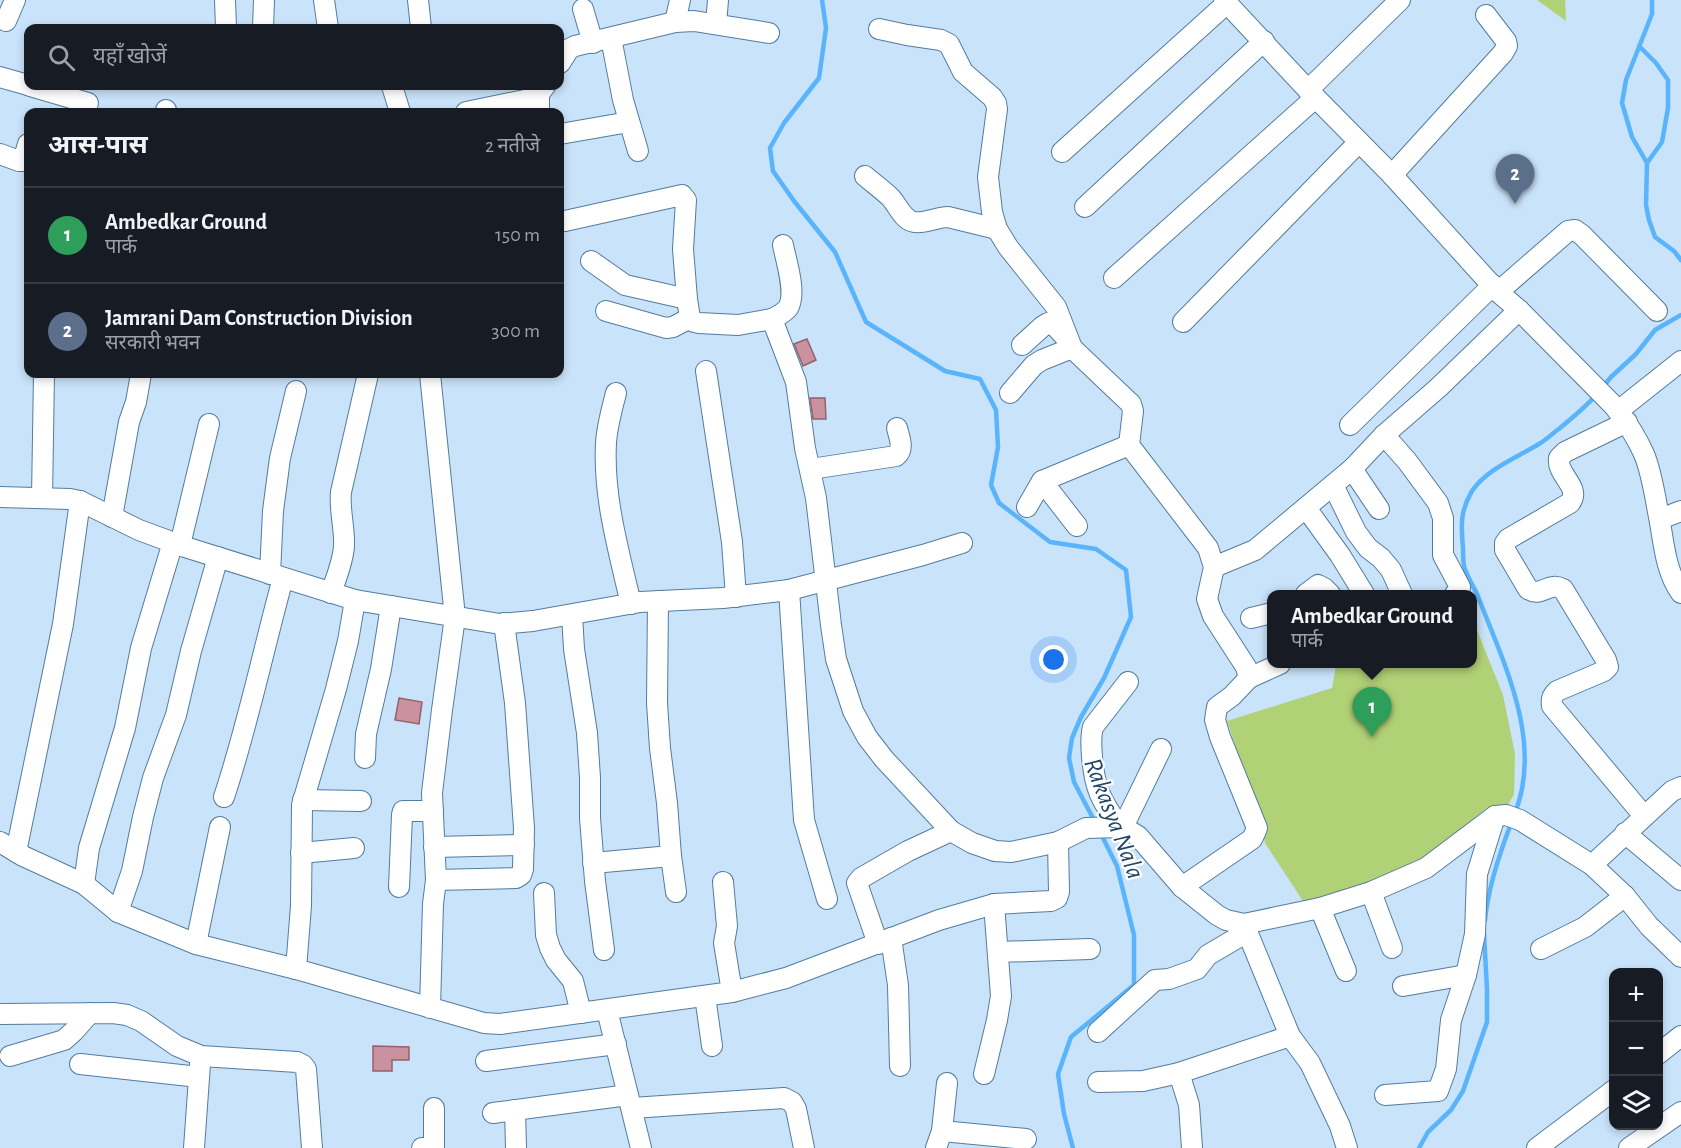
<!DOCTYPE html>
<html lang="hi">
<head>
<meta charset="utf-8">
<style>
  :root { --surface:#171b24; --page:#20242c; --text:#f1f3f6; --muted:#9ea1a6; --line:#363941; --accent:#c6ad8f }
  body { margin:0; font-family:"Alegreya Sans","Noto Sans Devanagari",sans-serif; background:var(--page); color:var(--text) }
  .controls { position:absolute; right:18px; bottom:18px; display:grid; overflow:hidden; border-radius:12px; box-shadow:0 3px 9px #0003 }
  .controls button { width:54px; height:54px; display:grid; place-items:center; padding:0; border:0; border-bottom:2px solid var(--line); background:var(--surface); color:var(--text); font:30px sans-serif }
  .you { position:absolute; left:1054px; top:660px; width:21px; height:21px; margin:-15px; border:4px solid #fff; border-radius:50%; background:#1a73e8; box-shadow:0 0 0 9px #1a73e833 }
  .badge { display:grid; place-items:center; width:39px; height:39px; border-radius:50%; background:var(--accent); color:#fff; font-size:20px; font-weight:700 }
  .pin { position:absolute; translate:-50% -50px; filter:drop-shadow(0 2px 3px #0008) }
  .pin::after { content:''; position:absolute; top:32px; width:21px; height:18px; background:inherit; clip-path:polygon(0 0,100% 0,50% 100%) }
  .popup { position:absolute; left:1267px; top:590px; width:210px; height:78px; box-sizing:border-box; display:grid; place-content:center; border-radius:12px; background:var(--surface); filter:drop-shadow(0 2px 4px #0005); font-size:20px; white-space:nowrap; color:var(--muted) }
  .popup b { font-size:22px; color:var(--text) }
  .popup::after { content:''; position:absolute; left:50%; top:100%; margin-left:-12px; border:12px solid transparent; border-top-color:var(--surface) }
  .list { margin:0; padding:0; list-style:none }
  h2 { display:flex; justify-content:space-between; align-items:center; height:78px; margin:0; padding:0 24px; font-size:26px }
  h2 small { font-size:20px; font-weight:400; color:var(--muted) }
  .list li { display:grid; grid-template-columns:39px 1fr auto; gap:18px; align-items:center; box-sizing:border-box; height:96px; padding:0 24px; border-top:2px solid var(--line) }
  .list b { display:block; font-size:22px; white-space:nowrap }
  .list p { margin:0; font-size:20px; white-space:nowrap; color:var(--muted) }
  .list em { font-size:20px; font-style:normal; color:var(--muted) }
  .icon { flex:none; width:33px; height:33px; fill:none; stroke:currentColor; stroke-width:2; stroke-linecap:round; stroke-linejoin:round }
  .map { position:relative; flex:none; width:1681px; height:1148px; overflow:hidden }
  .search { position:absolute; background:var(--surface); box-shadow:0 3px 9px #0003; left:24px; top:24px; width:540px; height:66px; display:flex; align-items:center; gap:15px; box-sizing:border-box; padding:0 21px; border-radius:12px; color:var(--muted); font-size:22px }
  .panel { position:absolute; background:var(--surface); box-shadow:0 3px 9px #0003; left:24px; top:108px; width:540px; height:270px; border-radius:12px }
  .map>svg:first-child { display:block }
  .green { fill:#b1d176 }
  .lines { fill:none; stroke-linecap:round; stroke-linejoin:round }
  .stream { stroke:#59b4fc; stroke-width:4.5 }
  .building { fill:#ca929e; stroke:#95606c; stroke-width:1.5 }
  .minor-casing { stroke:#537c9e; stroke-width:22 }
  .minor { stroke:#fff; stroke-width:20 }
  .labels { text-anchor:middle; stroke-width:4.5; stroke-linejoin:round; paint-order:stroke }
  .water-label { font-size:26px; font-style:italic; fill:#224765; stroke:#fff }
</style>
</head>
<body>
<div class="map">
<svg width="1681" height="1148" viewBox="0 0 1681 1148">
  <rect width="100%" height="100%" fill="#c9e3fa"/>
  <g class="green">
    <polygon points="1537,0 1565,0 1566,21"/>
    <polygon points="1473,620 1503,695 1515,754 1514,794 1508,805 1488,807 1422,860 1359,887 1303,901 1265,843 1261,822 1227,721 1332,688 1336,666 1343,664 1472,664"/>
  </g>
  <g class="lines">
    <g class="stream">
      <polyline points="822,0 826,28 819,78 784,123 770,148 773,171 794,201 835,252 866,322 945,371 980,379 996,410 998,447 991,485 999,503 1050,542 1096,549 1126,570 1131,617 1104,678 1081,717 1072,738 1069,758 1074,782 1095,822"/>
      <polyline points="1652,0 1652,14 1626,80 1622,103 1632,137 1647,163 1646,205 1649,220 1655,237 1674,251 1681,260"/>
      <polyline points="1639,46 1656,63 1668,80 1668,108 1662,142 1647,163"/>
      <polyline points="1602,388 1611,377 1636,354 1655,330 1681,315"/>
      <path d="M1515 813C1543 742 1505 666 1479 599 1475 588 1467 577 1464 566 1463 560 1463 554 1463 548 1461 526 1460 511 1472 491 1487 469 1516 458 1539 444 1546 440 1553 433 1560 428 1573 417 1586 407 1597 394"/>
      <path d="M1485 920C1488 887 1500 852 1512 821"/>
      <polyline points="1073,1148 1064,1114 1058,1074 1071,1037 1134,985 1134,935 1117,866 1100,832"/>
      <polyline points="1419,1148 1428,1132 1451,1110 1463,1091 1487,1022 1487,989 1484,934"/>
    </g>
  </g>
  <g class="building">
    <polygon points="807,339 816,360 803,366 794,344"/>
    <polygon points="810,398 825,398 826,419 813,419"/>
    <polygon points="399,698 422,702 419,724 395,720"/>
    <polygon points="373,1046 409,1047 409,1060 392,1060 392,1071 373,1071"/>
  </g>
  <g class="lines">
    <g class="minor-casing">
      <g id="minor">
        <polyline points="225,0 226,28"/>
        <polyline points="324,0 328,28"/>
        <polyline points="418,0 421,28"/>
        <path d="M1224 0 1308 90 1392 175 1498 292 1519 310 1614 406C1626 421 1636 436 1644 454 1652 473 1655 497 1659 517 1664 543 1665 570 1681 593"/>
        <polyline points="583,9 593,43"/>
        <polyline points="6,21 15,0"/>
        <polyline points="675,22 680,0"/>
        <polyline points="716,24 718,0"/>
        <polyline points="263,28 264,0"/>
        <polyline points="879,29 907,35 941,40 949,44 963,72 992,97 996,103 997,109 988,177 992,212 997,229 1008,247 1056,307 1072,348 1131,404 1133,411 1129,445 1208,548 1214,567 1207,599 1213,616 1246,667 1249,678 1232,696 1217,707 1215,720 1220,737 1257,828 1255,833 1252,839 1182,887"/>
        <polyline points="611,38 623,100 638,151"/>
        <polyline points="560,63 569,49 575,46 675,22 694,21 769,33"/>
        <polyline points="0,77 28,85"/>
        <polyline points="30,86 88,103 85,112"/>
        <polyline points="392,86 400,112"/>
        <polyline points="1308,90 1400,0"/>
        <polyline points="539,94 539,112"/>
        <polyline points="166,112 166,110"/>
        <polyline points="466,112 525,100 539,94 545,86"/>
        <polyline points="560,134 629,122"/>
        <polyline points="1062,152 1227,3"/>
        <polyline points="0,154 19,161 23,161 28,144"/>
        <polyline points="1392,175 1503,53 1507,46 1506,41 1486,15"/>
        <path d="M865 176C873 183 883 190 891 198 898 206 903 220 914 222 925 224 937 217 948 217L997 229"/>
        <polyline points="1085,207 1264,41"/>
        <polyline points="565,221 682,195 686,200 683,249 687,299 690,318 694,322 699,323 738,325 772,319 796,382 805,448 816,498 831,625 836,659 853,711 867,737 884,759 951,831 972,843 995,851 1011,852 1058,842 1086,828 1123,827 1138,836 1182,887 1217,915 1226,920 1244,924 1320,908 1371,892 1426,868 1495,816 1506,815 1520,820 1592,865 1625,896 1649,926 1681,957"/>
        <polyline points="591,261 625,285 687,299"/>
        <polyline points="1114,278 1315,98"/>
        <polyline points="1498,292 1568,231 1575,230 1582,235 1657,311"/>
        <polyline points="606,311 666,328 673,327 690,318"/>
        <path d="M772 319C778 316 784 313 788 308 797 293 786 261 783 245"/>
        <polyline points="1183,322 1359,142"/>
        <polyline points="1022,345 1043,326 1048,323 1055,326 1068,340"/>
        <polyline points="706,371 732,542 736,597"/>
        <polyline points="430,374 455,617 442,710 432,793 436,880 433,904 430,1008"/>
        <path d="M616 393C612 409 607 426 606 443 603 497 619 552 631 604"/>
        <polyline points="1010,393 1034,365 1042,360 1072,348"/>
        <polyline points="1618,411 1681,361"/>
        <path d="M1627 422 1565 452 1559 458C1556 475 1582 487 1570 503L1508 539 1505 543V550L1528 589C1542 598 1548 581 1563 589L1606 660 1608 667 1604 671 1557 691C1552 696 1551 699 1552 706L1644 816"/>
        <polyline points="1350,425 1493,285"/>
        <polyline points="1384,435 1407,461 1438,503 1443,518 1443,555 1460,587 1459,592 1455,594"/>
        <path d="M811 469 896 456C905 449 899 437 897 428"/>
        <polyline points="1352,469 1379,509"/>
        <polyline points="1042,481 1077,526"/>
        <polyline points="1333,485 1356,532 1368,548 1381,558 1391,570 1402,594"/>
        <polyline points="0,497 70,499 80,501 139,530 185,547 355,600 500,624 533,621 640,602 723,598 789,590 923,555 962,543"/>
        <polyline points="42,498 44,374"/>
        <polyline points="1027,507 1042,481 1129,445"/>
        <polyline points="1306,508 1340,555 1364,594"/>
        <polyline points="112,517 129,422 136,402 141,374"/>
        <polyline points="1660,519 1681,511"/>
        <polyline points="180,545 209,424"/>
        <polyline points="1214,567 1255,550 1352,469 1384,435 1438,388 1519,310"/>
        <polyline points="270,574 273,511 280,458 296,391"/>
        <polyline points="789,590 804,820 827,899"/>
        <path d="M331 593C336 578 343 562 344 546 345 528 339 510 341 492L368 374"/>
        <polyline points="1306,594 1318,585 1324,588 1330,594"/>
        <polyline points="658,601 657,703 660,748 667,803 671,856 676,892"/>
        <polyline points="572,615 574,649 587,733 590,778 590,818 595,881 604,950"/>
        <polyline points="1251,618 1272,613"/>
        <polyline points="1249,678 1280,664"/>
        <polyline points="365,758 366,734 381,669 391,606"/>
        <path d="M224 797C248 725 263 651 283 578"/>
        <polyline points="303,800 361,801"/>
        <path d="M1119 827C1112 815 1102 802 1098 789 1093 775 1089 741 1093 727L1128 682"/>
        <polyline points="1123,827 1161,749"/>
        <polyline points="1625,833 1681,880"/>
        <polyline points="0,842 23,856 84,884 118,912 196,944 296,969 484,1023 500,1024 732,992 786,978 939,920 994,904 1051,901 1057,898 1059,892 1058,842"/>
        <polyline points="434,847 524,845"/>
        <polyline points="16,852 63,624 80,501"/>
        <polyline points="301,853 354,848"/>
        <polyline points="593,863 671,856"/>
        <polyline points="1592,865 1672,791 1681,787"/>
        <polyline points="436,880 516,878 521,875 523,869 524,828 515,703 504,623"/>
        <polyline points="723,882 727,926 724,943 732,992"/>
        <polyline points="84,884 89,848 125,728 141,648 173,542"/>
        <polyline points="399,887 402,815 403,811 433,811"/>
        <polyline points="1371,892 1392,948"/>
        <polyline points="544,893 546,935 550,948 556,960 573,981 581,1013"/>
        <polyline points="1320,908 1346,971"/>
        <polyline points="118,912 132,871 143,817 153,778 176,715 191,651 218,557"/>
        <polyline points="1244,924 1290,1036 1310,1063 1340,1126 1347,1148"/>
        <polyline points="891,938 898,985 900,1066"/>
        <polyline points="196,944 220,827"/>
        <polyline points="878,944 857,883 861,878 908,851 951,831"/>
        <polyline points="1541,949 1585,927 1625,896"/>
        <polyline points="998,952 1090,949"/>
        <polyline points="296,969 301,906 302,805 336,689 348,641 355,600"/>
        <polyline points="1403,986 1466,975"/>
        <polyline points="705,996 712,1046"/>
        <polyline points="607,1010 641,1148"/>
        <polyline points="0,1014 113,1013 127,1015 141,1021 177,1046 201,1056 297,1062 303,1065 306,1069 312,1148"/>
        <polyline points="1098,1032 1155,980 1169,979 1197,969 1208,955 1237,938 1244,924"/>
        <polyline points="1658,1054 1681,1036"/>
        <polyline points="10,1056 64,1040 74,1031 90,1013"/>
        <polyline points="486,1061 616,1044"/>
        <polyline points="80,1064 199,1077"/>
        <polyline points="1179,1073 1189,1105 1192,1148"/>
        <polyline points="984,1074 997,1020 1001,996 994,904"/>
        <polyline points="1098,1082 1143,1081 1179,1073 1290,1036"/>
        <polyline points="1385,1095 1438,1091 1446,1069 1451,1020 1466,975 1475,934 1477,874 1495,816"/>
        <polyline points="632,1108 784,1098 792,1102 796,1109 804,1148"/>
        <polyline points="515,1110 516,1148"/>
        <polyline points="493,1113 628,1095"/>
        <polyline points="942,1131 1026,1139"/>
        <polyline points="194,1148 200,1064"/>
        <polyline points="422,1148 434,1147 434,1108"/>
        <polyline points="936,1148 942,1131 947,1083"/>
        <polyline points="1537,1148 1614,1090"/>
        <polyline points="1629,1148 1681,1112"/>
      </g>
    </g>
    <use href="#minor" class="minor"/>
  </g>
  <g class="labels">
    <g class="water-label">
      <text transform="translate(1115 818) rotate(69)" y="9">Rakasya Nala</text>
    </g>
  </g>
</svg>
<div class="controls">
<button>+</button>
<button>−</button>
<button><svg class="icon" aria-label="layers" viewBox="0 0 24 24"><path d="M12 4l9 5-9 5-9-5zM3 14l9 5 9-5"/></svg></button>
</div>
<div class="you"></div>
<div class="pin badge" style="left:1372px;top:737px;background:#2e9e5b">1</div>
<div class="popup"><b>Ambedkar Ground</b>पार्क</div>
<div class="pin badge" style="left:1515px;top:204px;background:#5c6f8a">2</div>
<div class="search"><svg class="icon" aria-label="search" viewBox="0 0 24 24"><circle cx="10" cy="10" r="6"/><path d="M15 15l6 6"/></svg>यहाँ खोजें</div>
<section class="panel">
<h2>आस-पास<small>2 नतीजे</small></h2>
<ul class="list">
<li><span class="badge" style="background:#2e9e5b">1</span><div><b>Ambedkar Ground</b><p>पार्क</p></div><em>150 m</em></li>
<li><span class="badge" style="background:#5c6f8a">2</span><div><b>Jamrani Dam Construction Division</b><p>सरकारी भवन</p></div><em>300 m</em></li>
</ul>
</section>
</div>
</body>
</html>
